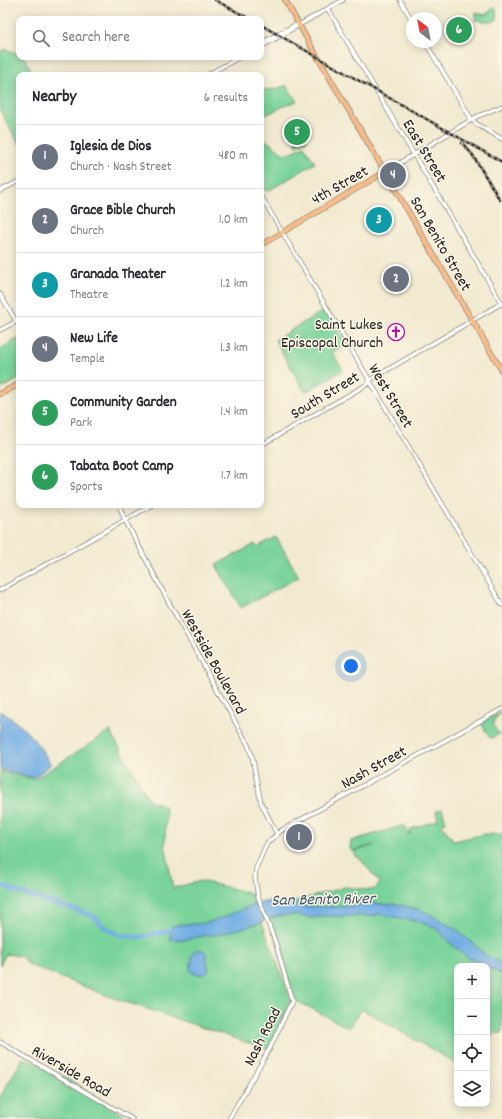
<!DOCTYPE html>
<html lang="en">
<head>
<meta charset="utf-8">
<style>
  :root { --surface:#fff; --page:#f7f7f7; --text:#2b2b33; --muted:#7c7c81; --line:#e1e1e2; --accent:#111827 }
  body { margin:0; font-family:Dekko,sans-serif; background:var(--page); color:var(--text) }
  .controls { position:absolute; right:12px; bottom:12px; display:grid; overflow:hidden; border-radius:8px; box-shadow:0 2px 10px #0003 }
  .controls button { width:36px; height:36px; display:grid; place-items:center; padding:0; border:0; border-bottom:1px solid var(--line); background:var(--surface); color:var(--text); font:20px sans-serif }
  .compass { position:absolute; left:406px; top:12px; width:36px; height:36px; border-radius:50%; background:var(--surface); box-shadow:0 2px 10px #0003; rotate:328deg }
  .you { position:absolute; left:351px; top:666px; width:14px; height:14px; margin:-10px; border:3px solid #fff; border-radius:50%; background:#1a73e8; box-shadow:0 0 0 6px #1a73e833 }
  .badge { display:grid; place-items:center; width:26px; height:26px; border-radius:50%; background:var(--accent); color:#fff; font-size:13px; font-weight:700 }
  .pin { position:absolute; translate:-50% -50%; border:2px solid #fff; box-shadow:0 1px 4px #0006 }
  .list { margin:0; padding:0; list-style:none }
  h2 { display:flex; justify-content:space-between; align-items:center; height:52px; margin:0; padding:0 16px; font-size:17px }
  h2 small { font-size:13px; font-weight:400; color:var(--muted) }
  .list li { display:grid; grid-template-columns:26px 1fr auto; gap:12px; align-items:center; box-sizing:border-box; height:64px; padding:0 16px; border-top:1px solid var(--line) }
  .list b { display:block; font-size:15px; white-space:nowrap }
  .list p { margin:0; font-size:13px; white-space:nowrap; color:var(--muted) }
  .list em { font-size:13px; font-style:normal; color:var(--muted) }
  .icon { flex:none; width:22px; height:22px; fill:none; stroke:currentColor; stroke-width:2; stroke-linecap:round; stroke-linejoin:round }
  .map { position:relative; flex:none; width:502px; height:1119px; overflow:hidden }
  .search { position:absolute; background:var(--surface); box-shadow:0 2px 10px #0003; left:16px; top:16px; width:248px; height:44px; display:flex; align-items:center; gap:10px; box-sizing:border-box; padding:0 14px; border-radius:8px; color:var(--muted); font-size:15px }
  .panel { position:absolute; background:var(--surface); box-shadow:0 2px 10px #0003; left:16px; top:72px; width:248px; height:436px; border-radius:8px }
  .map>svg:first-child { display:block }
  .green { fill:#79d39a; stroke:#4a785b }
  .water { fill:#72aee4; stroke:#476580 }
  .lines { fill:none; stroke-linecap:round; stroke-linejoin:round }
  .river { stroke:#72aee4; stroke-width:4.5 }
  .minor-casing { stroke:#878376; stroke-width:5 }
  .major-casing { stroke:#878376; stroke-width:6 }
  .minor { stroke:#fff; stroke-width:3.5 }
  .major { stroke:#f9bc8a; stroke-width:4.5 }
  .rail-casing { stroke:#1c1c1c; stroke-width:2.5 }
  .rail { stroke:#fcf5e5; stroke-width:1; stroke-dasharray:3; stroke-linecap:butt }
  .labels { text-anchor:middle; stroke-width:3; stroke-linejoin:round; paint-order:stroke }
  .street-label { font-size:16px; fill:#1c1c1c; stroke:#fcf5e5 }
  .poi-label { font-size:16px; fill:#1c1c1c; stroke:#fcf5e5; text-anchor:end }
  .water-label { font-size:17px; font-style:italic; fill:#3e566c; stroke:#fcf5e5 }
</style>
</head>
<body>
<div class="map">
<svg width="502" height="1119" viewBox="0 0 502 1119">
  <rect width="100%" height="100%" fill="#fcf5e5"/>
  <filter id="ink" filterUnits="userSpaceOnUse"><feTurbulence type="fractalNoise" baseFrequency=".025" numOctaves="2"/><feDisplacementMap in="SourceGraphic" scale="8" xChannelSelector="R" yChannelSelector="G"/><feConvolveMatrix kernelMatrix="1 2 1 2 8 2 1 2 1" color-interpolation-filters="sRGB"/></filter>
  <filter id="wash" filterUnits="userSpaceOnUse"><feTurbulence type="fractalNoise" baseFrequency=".012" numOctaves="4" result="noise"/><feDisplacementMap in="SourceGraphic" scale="16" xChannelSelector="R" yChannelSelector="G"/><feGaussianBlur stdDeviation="0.9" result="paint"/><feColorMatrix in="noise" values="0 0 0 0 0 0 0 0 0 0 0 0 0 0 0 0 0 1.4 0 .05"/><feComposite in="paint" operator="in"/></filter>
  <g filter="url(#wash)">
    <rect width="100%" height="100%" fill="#f2ead0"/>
    <g class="green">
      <polygon points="491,8 496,8 497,20 491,22 475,20 476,12 484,15 491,11"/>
      <polygon points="5,49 19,54 19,57 24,57 34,75 19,75 19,144 0,110 0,52"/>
      <polygon points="286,85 297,101 282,107 266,115 263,110 261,111 261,90 277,89"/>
      <polygon points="297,125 307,140 296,145 295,136 290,129"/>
      <polygon points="261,135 264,139 284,154 292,152 304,146 315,163 270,190 261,190"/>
      <polygon points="326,309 347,344 332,352 343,370 305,392 275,340"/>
      <polygon points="19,338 19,379 0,389 0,349"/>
      <polygon points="276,537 299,577 241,608 216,565 255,544 257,547"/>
      <path d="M502 711C494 721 489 721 499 734L491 738 489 737 481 723Z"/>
      <polygon points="110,731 149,800 164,806 166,812 165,844 173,888 201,881 251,893 291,1000 270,1050 108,996 29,965 21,956 6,954 0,965 0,771 35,779"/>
      <polygon points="442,809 446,822 441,824 454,841 485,834 502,834 502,1033 494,1033 487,1043 487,966 457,966 457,1064 362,1009 349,1028 295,1000 264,903 283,905 345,887 369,890 375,889 380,883 362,861 352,852 374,845 352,851 350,849 351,841 405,825 409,835 411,829 438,820 436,811"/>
      <polygon points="23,1058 31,1060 67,1078 129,1119 0,1119 0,1097"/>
    </g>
    <g class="water">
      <path d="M0 711C21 723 38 742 50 763V765L34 778 0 769Z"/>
      <path d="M269 901 284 902 303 906 336 907 374 903 389 905 394 904 414 908 426 912 457 930 487 956 502 964V975L487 966 467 957 450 943 437 929 421 922 379 914 370 916H326L311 918 295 915 278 916 247 927 215 935H208L183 940 170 939 171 927C177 923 196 925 205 923 227 918 246 905 269 901Z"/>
      <path d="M199 949 202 950 206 953C206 960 209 965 208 971L204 975 193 973 190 969 193 952Z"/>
    </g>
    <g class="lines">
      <polyline class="river" points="0,885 15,891 94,916 104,927 120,935 140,937 175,929"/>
    </g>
  </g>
  <g filter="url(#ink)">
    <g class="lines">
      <g class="minor-casing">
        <g id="minor">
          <polyline points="400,0 412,20"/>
          <polyline points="328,9 502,304"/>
          <polyline points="299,25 343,0"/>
          <polyline points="425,42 472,120 478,125 502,139"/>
          <polyline points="261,45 266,44 299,25 293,26 265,41 264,44"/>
          <polyline points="207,75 240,57"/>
          <polyline points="385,172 476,117 502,106"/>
          <polyline points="0,191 19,181"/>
          <polyline points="262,198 502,605"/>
          <polyline points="0,294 19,326"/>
          <polyline points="0,330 19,320"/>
          <polyline points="261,445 368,384 370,380 502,303"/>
          <polyline points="119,505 125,520 168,601 248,745 252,756 261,803 277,834"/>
          <polyline points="0,590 152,505"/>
          <polyline points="0,1042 132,1119"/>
          <polyline points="229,1119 270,1048 292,1001 276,944 258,897 255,878 256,868 267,843 282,830 502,709"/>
        </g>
      </g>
      <g class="major-casing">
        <g id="major">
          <polyline points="285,0 311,46 502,371"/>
          <polyline points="261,245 385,172"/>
          <polyline points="0,394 19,384"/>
        </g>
      </g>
      <use href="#minor" class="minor"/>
      <use href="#major" class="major"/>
      <g class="rail-casing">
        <g id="rail">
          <polyline points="215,0 250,19"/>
          <polyline points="261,25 502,162"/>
          <polyline points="462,143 472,154 500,200"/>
        </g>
      </g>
      <use href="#rail" class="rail"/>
    </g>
  </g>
  <defs>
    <g id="church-ring" transform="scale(0.9)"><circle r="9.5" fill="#fcf5e5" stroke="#b5179e" stroke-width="1.5"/><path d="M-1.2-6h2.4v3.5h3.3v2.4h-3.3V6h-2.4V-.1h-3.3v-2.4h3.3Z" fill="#b5179e"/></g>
  </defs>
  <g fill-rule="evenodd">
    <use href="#church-ring" x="396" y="332"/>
  </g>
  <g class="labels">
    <g class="street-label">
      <text transform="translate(426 150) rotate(59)" y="6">East Street</text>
      <text transform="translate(339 184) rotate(-30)" y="6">4th Street</text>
      <text transform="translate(442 243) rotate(60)" y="6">San Benito Street</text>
      <text transform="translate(324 394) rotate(-31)" y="6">South Street</text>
      <text transform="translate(392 395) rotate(59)" y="6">West Street</text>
      <text transform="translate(215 661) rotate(61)" y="6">Westside Boulevard</text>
      <text transform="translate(373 766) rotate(-29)" y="6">Nash Street</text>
      <text transform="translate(261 1036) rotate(-63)" y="6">Nash Road</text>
      <text transform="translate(72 1070) rotate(30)" y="6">Riverside Road</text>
    </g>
    <g class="poi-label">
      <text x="383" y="329">Saint Lukes<tspan x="383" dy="18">Episcopal Church</tspan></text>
    </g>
    <g class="water-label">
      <text transform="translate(323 898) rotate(-1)" y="6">San Benito River</text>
    </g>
  </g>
</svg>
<div class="controls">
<button>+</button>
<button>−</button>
<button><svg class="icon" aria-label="locate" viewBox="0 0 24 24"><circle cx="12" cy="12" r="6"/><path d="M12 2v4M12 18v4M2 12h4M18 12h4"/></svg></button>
<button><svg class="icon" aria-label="layers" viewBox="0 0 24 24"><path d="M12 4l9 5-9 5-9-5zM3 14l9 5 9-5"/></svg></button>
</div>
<svg class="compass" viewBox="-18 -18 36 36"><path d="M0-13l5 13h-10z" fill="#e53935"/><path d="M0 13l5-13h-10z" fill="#7c7c81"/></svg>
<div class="you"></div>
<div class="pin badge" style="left:299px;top:837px;background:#6b7280">1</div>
<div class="pin badge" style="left:396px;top:279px;background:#6b7280">2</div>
<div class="pin badge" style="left:379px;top:220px;background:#0f9aa8">3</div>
<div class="pin badge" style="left:393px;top:175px;background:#6b7280">4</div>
<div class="pin badge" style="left:297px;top:132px;background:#2e9e5b">5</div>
<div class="pin badge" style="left:459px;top:30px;background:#2e9e5b">6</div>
<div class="search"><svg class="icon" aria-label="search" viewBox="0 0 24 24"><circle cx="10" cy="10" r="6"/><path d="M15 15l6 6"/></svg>Search here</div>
<section class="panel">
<h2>Nearby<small>6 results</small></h2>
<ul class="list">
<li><span class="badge" style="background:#6b7280">1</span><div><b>Iglesia de Dios</b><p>Church · Nash Street</p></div><em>480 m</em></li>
<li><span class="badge" style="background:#6b7280">2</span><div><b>Grace Bible Church</b><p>Church</p></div><em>1.0 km</em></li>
<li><span class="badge" style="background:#0f9aa8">3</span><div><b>Granada Theater</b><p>Theatre</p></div><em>1.2 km</em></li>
<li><span class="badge" style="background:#6b7280">4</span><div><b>New Life</b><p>Temple</p></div><em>1.3 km</em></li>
<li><span class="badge" style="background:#2e9e5b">5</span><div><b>Community Garden</b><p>Park</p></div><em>1.4 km</em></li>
<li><span class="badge" style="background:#2e9e5b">6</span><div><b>Tabata Boot Camp</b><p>Sports</p></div><em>1.7 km</em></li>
</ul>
</section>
</div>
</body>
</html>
